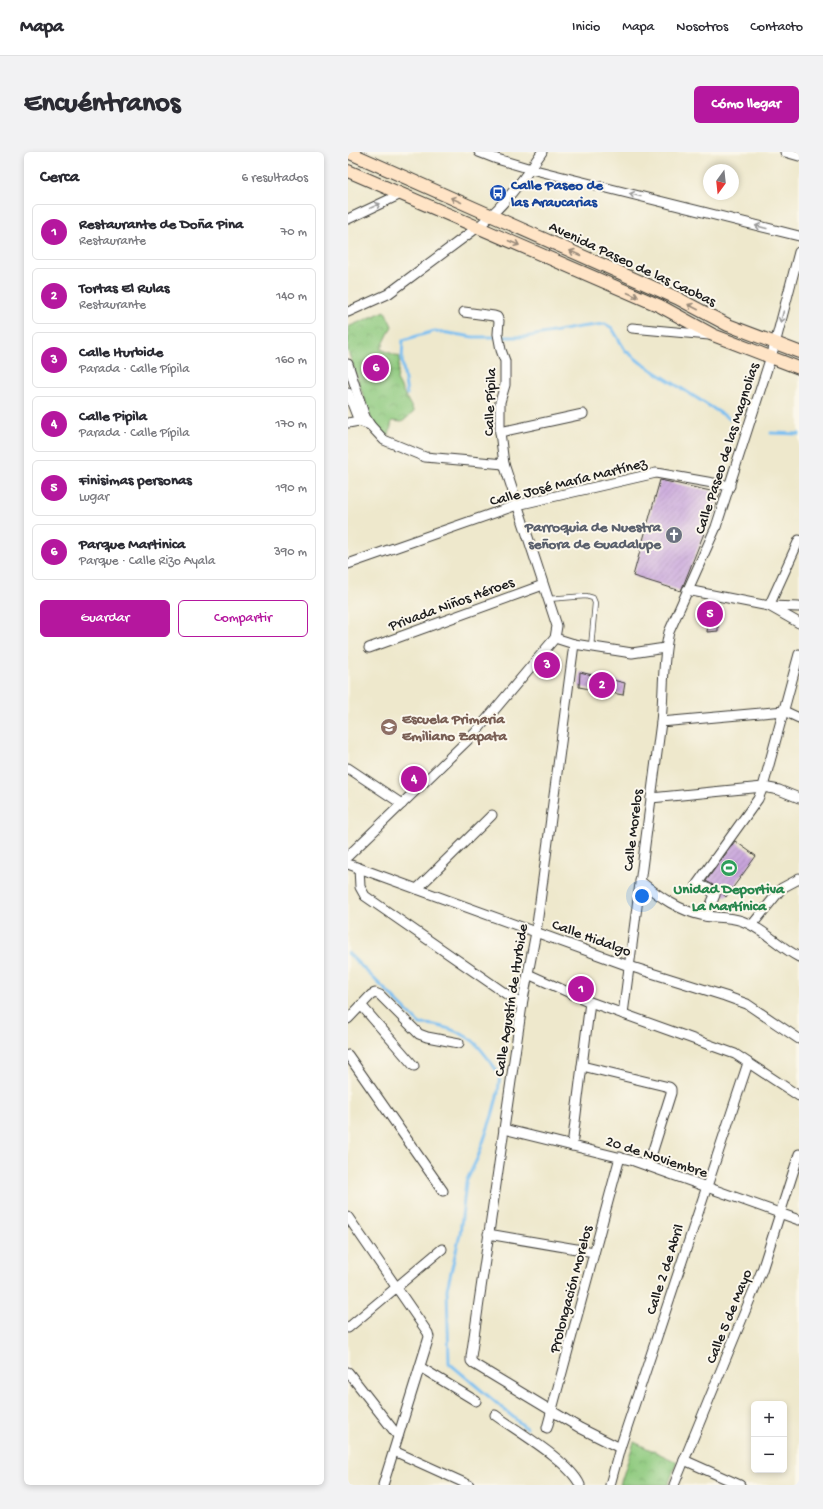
<!DOCTYPE html>
<html lang="es">
<head>
<meta charset="utf-8">
<style>
  :root { --surface:#fff; --page:#f2f2f3; --text:#2b2b33; --muted:#7c7c81; --line:#e1e1e2; --accent:#b5179e }
  body { margin:0; font-family:"Gochi Hand",sans-serif; background:var(--page); color:var(--text) }
  .controls { position:absolute; right:12px; bottom:12px; display:grid; overflow:hidden; border-radius:6px; box-shadow:0 2px 6px #0003 }
  .controls button { width:36px; height:36px; display:grid; place-items:center; padding:0; border:0; border-bottom:1px solid var(--line); background:var(--surface); color:var(--text); font:20px sans-serif }
  .compass { position:absolute; left:355px; top:12px; width:36px; height:36px; border-radius:50%; background:var(--surface); box-shadow:0 2px 6px #0003; rotate:195deg }
  .you { position:absolute; left:294px; top:744px; width:14px; height:14px; margin:-10px; border:3px solid #fff; border-radius:50%; background:#1a73e8; box-shadow:0 0 0 6px #1a73e833 }
  .badge { display:grid; place-items:center; width:26px; height:26px; border-radius:50%; background:var(--accent); color:#fff; font-size:13px; font-weight:700 }
  .pin { position:absolute; translate:-50% -50%; border:2px solid #fff; box-shadow:0 1px 4px #0006 }
  .list { margin:0; padding:0; list-style:none }
  h2 { display:flex; justify-content:space-between; align-items:center; height:52px; margin:0; padding:0 16px; font-size:17px }
  h2 small { font-size:13px; font-weight:400; color:var(--muted) }
  .list li { display:grid; grid-template-columns:26px 1fr auto; gap:12px; align-items:center; box-sizing:border-box; height:56px; margin:0 8px 8px; padding:0 8px; border:1px solid var(--line); border-radius:6px }
  .list b { display:block; font-size:15px; white-space:nowrap }
  .list p { margin:0; font-size:13px; white-space:nowrap; color:var(--muted) }
  .list em { font-size:13px; font-style:normal; color:var(--muted) }
  .actions { display:flex; gap:8px; padding:12px 16px }
  .actions a { flex:1; padding:9px 0; border:1px solid var(--accent); border-radius:6px; text-align:center; font-size:14px; color:var(--accent) }
  .actions .main { background:var(--accent); color:#fff }
  .map { position:relative; flex:none; width:451px; height:1333px; overflow:hidden; border-radius:6px }
  header { display:flex; align-items:center; gap:24px; box-sizing:border-box; height:56px; padding:0 20px; background:var(--surface); border-bottom:1px solid var(--line) }
  header strong { font-size:19px }
  nav { display:flex; gap:22px; margin-inline-start:auto; font-size:14px }
  .intro { display:flex; align-items:center; justify-content:space-between; box-sizing:border-box; height:96px; padding:0 24px }
  h1 { margin:0; font-size:28px }
  .button { padding:10px 18px; border-radius:6px; background:var(--accent); color:#fff; font-size:14px; font-weight:700 }
  main { display:flex; gap:24px; padding:0 24px }
  aside { flex:1; background:var(--surface); border-radius:6px; box-shadow:0 2px 6px #0003 }
  .map>svg:first-child { display:block }
  .park { fill:url(#park-crowns); stroke:#56734e }
  .lines { fill:none; stroke-linecap:round; stroke-linejoin:round }
  .stream { stroke:#7bbff1; stroke-width:3 }
  .building { fill:url(#building-hatch) }
  .lane-casing { stroke:#3c3b36; stroke-width:6 }
  .street-casing { stroke:#3c3b36; stroke-width:11 }
  .secondary-casing { stroke:#3c3b36; stroke-width:14 }
  .lane { stroke:#fff; stroke-width:4.5 }
  .street { stroke:#fff; stroke-width:9 }
  .secondary { stroke:#ffe4c6; stroke-width:12 }
  .oneway { stroke:#999 }
  .oneway2 { stroke:#998a7a }
  .labels { text-anchor:middle; stroke-width:4; stroke-linejoin:round; paint-order:stroke }
  .transit-label { font-size:15px; font-weight:bold; fill:#164399; stroke:#fbf7ec; text-anchor:start }
  .street-label { font-size:15px; fill:#1c1c1c; stroke:#fbf7ec }
  .worship-label { font-size:15px; font-weight:bold; fill:#5b616d; stroke:#fbf7ec; text-anchor:end }
  .education-label { font-size:15px; font-weight:bold; fill:#785e54; stroke:#fbf7ec; text-anchor:start }
  .leisure-label { font-size:15px; font-weight:bold; fill:#27864d; stroke:#fbf7ec }
</style>
</head>
<body>
<header>
<strong>Mapa</strong>
<nav><a>Inicio</a><a>Mapa</a><a>Nosotros</a><a>Contacto</a></nav>
</header>
<div class="intro"><h1>Encuéntranos</h1><a class="button">Cómo llegar</a></div>
<main>
<aside>
<h2>Cerca<small>6 resultados</small></h2>
<ul class="list">
<li><span class="badge">1</span><div><b>Restaurante de Doña Pina</b><p>Restaurante</p></div><em>70 m</em></li>
<li><span class="badge">2</span><div><b>Tortas El Rulas</b><p>Restaurante</p></div><em>140 m</em></li>
<li><span class="badge">3</span><div><b>Calle Iturbide</b><p>Parada · Calle Pípila</p></div><em>160 m</em></li>
<li><span class="badge">4</span><div><b>Calle Pipila</b><p>Parada · Calle Pípila</p></div><em>170 m</em></li>
<li><span class="badge">5</span><div><b>Finisimas personas</b><p>Lugar</p></div><em>190 m</em></li>
<li><span class="badge">6</span><div><b>Parque Martinica</b><p>Parque · Calle Rizo Ayala</p></div><em>390 m</em></li>
</ul>
<div class="actions"><a class="main">Guardar</a><a>Compartir</a></div>
</aside>
<div class="map">
<svg width="451" height="1333" viewBox="0 0 451 1333">
  <defs>
    <pattern id="park-crowns" width="20" height="18" patternUnits="userSpaceOnUse"><rect width="20" height="18" fill="#8fca7f"/><path d="M2 6a3 3 0 1 1 6 0M12 15a3 3 0 1 1 6 0" fill="none" stroke="#7bad6d"/></pattern>
    <pattern id="building-hatch" width="6" height="6" patternUnits="userSpaceOnUse"><rect width="6" height="6" fill="#c8a4db"/><path d="M-1 1l2-2M0 6l6-6M5 7l2-2" fill="none" stroke="#a285b1"/></pattern>
  </defs>
  <rect width="100%" height="100%" fill="#fbf7ec"/>
  <filter id="ink" filterUnits="userSpaceOnUse"><feTurbulence type="fractalNoise" baseFrequency=".025" numOctaves="2"/><feDisplacementMap in="SourceGraphic" scale="8" xChannelSelector="R" yChannelSelector="G"/><feConvolveMatrix kernelMatrix="1 2 1 2 8 2 1 2 1" color-interpolation-filters="sRGB"/></filter>
  <filter id="wash" filterUnits="userSpaceOnUse"><feTurbulence type="fractalNoise" baseFrequency=".012" numOctaves="4" result="noise"/><feDisplacementMap in="SourceGraphic" scale="16" xChannelSelector="R" yChannelSelector="G"/><feGaussianBlur stdDeviation="0.9" result="paint"/><feColorMatrix in="noise" values="0 0 0 0 0 0 0 0 0 0 0 0 0 0 0 0 0 1.4 0 .05"/><feComposite in="paint" operator="in"/></filter>
  <g filter="url(#wash)">
    <rect width="100%" height="100%" fill="#eee8cc"/>
    <g class="park">
      <polygon points="37,159 44,174 33,197 52,205 49,228 66,260 54,270 44,269 41,284 31,280 25,272 0,199 0,175"/>
      <polygon points="286,1290 329,1310 320,1333 272,1333"/>
    </g>
    <g class="lines">
      <g class="stream">
        <polyline points="59,242 54,208 55,188 87,179 125,185 177,185 232,175 257,172 264,176 277,198 293,211 382,267"/>
        <polyline points="423,281 451,282"/>
        <path d="M0 801 72 872C90 872 110 878 125 889 135 898 144 912 152 923L150 941 144 964 130 1005 118 1030 112 1082 99 1137 101 1211 178 1276"/>
      </g>
    </g>
    <g id="blocks">
      <g class="building">
        <polygon points="312,328 372,341 333,439 285,424"/>
        <polygon points="355,454 370,455 370,479 359,480 360,471 353,469"/>
        <polygon points="232,520 277,531 275,543 231,535"/>
        <polygon points="387,689 408,704 378,745 365,733 358,729"/>
        <polygon points="228,830 239,834 238,842 227,837"/>
      </g>
    </g>
  </g>
  <g filter="url(#ink)">
    <use href="#blocks" fill-opacity="0" stroke="#3c3b36" stroke-width="1"/>
    <g class="lines">
      <g class="lane-casing">
        <polyline id="lane" points="200,447 238,444 245,446 247,451 243,495"/>
      </g>
      <g class="street-casing">
        <g id="street">
          <polyline points="131,0 149,7 183,17 451,84"/>
          <polyline points="437,0 451,4"/>
          <polyline points="0,67 53,42"/>
          <path d="M0 160 40 142 130 75C155 55 176 27 194 0"/>
          <polyline points="284,176 361,183"/>
          <polyline points="0,212 17,265 22,273 36,288 77,305 156,312"/>
          <polyline points="0,241 11,269 22,273"/>
          <polyline points="0,271 11,269 16,266"/>
          <polyline points="152,280 235,262"/>
          <polyline points="451,388 421,454 451,471"/>
          <polyline points="0,412 169,353 308,321 382,334"/>
          <polyline points="339,438 421,454 451,455"/>
          <polyline points="207,486 226,492 284,501 317,496"/>
          <polyline points="226,492 188,780 174,853 123,1205 123,1209 126,1212 232,1276 272,1296"/>
          <polyline points="21,496 195,433"/>
          <polyline points="313,570 436,559 451,566"/>
          <polyline points="0,616 54,652"/>
          <polyline points="303,646 415,635 431,638 451,646"/>
          <polyline points="0,704 127,581 207,486 209,474 156,312 152,280 152,250 157,233 157,209 153,198 150,182 151,169 149,165 146,164 116,160"/>
          <polyline points="0,712 281,814 377,844 399,852 451,887"/>
          <polyline points="11,716 12,735 17,744 174,853"/>
          <path d="M292 729C312 745 331 759 357 764 368 766 382 764 394 769 415 776 431 795 451 805"/>
          <polyline points="69,737 144,663"/>
          <polyline points="358,764 367,743 361,737 349,732 410,647 415,635 451,502"/>
          <polyline points="404,773 434,736 449,728 451,726"/>
          <polyline points="180,822 242,850 387,902 451,944"/>
          <polyline points="13,853 66,914"/>
          <path d="M275 862 313 570C316 540 314 509 321 480L368 375 427 192 451 100"/>
          <polyline points="0,867 23,843 27,841 32,843 71,882 79,885 111,891"/>
          <polyline points="0,903 95,1039"/>
          <polyline points="234,914 321,935 323,937 323,941 300,1014"/>
          <polyline points="156,977 286,1009 451,1068"/>
          <polyline points="224,994 242,850"/>
          <polyline points="0,1065 80,1181 81,1185 35,1333"/>
          <polyline points="140,1082 246,1100"/>
          <polyline points="0,1176 94,1097"/>
          <polyline points="72,1215 128,1249"/>
          <polyline points="0,1220 50,1284"/>
          <path d="M147 1263C169 1279 221 1309 232 1333"/>
          <polyline points="199,1276 272,1005"/>
          <polyline points="46,1299 121,1333"/>
          <polyline points="336,1308 392,1333"/>
          <polyline points="262,1333 272,1296 400,911"/>
          <polyline points="326,1333 414,1118 451,1002"/>
        </g>
      </g>
      <g class="secondary-casing">
        <g id="secondary">
          <polyline points="0,0 329,146 380,173 451,200"/>
          <polyline points="0,19 312,154 365,183 451,216"/>
        </g>
      </g>
      <use href="#lane" class="lane"/>
      <use href="#street" class="street"/>
      <use href="#secondary" class="secondary"/>
    </g>
    <defs><path id="oneway-shaft" d="M-6 0H5M1.5-3L5.5 0L1.5 3" fill="none" stroke-width="1.6" stroke-linecap="round" stroke-linejoin="round"/></defs>
    <g class="oneway">
      <use href="#oneway-shaft" transform="translate(287 43) rotate(-166)"/>
      <use href="#oneway-shaft" transform="translate(27 54) rotate(-25)"/>
      <use href="#oneway-shaft" transform="translate(413 75) rotate(-166)"/>
      <use href="#oneway-shaft" transform="translate(434 165) rotate(104)"/>
    </g>
    <g class="oneway2">
      <use href="#oneway-shaft" transform="translate(108 48) rotate(-156)"/>
      <use href="#oneway-shaft" transform="translate(166 91) rotate(23)"/>
      <use href="#oneway-shaft" transform="translate(227 101) rotate(-156)"/>
      <use href="#oneway-shaft" transform="translate(285 143) rotate(23)"/>
      <use href="#oneway-shaft" transform="translate(345 155) rotate(-153)"/>
    </g>
  </g>
  <defs>
    <g id="bus-disc" transform="scale(0.9)"><circle r="9.5" fill="#1a4fb4" stroke="#fbf7ec"/><path d="M-5-6H5V4H4V6H2V4H-2V6H-4V4H-5ZM-3.5-4V0h7V-4ZM-3.5 1.2v1.5H-2V1.2ZM2 1.2v1.5H3.5V1.2Z" fill="#fff"/></g>
    <g id="church-disc" transform="scale(0.9)"><circle r="9.5" fill="#6b7280" stroke="#fbf7ec"/><path d="M-1.2-6h2.4v3.5h3.3v2.4h-3.3V6h-2.4V-.1h-3.3v-2.4h3.3Z" fill="#fff"/></g>
    <g id="school-disc" transform="scale(0.9)"><circle r="9.5" fill="#8d6e63" stroke="#fbf7ec"/><path d="M0-5L7-2L0 1L-7-2ZM-4 1L0 2.5L4 1V4Q0 6-4 4Z" fill="#fff"/></g>
    <g id="stadium-disc" transform="scale(0.9)"><circle r="9.5" fill="#2e9e5b" stroke="#fbf7ec"/><path d="M0-5a6.5 5 0 1 0 0 10a6.5 5 0 1 0 0-10ZM-3.5-1.8h7v3.6h-7Z" fill="#fff"/></g>
  </defs>
  <g fill-rule="evenodd">
    <use href="#bus-disc" x="150" y="41"/>
    <use href="#church-disc" x="326" y="383"/>
    <use href="#school-disc" x="41" y="575"/>
    <use href="#stadium-disc" x="381" y="716"/>
  </g>
  <g class="labels">
    <g class="transit-label">
      <text x="163" y="37">Calle Paseo de<tspan x="163" dy="17">las Araucarias</tspan></text>
    </g>
    <g class="street-label">
      <text transform="translate(285 111) rotate(25)" y="5">Avenida Paseo de las Caobas</text>
      <text transform="translate(141 250) rotate(-88)" y="5">Calle Pípila</text>
      <text transform="translate(378 296) rotate(-72)" y="5">Calle Paseo de las Magnolias</text>
      <text transform="translate(220 329) rotate(-14)" y="5">Calle José María Martínez</text>
      <text transform="translate(103 451) rotate(-20)" y="5">Privada Niños Héroes</text>
      <text transform="translate(284 678) rotate(-83)" y="5">Calle Morelos</text>
      <text transform="translate(244 785) rotate(20)" y="5">Calle Hidalgo</text>
      <text transform="translate(162 848) rotate(-81)" y="5">Calle Agustín de Iturbide</text>
      <text transform="translate(309 1004) rotate(18)" y="5">20 de Noviembre</text>
      <text transform="translate(316 1117) rotate(-72)" y="5">Calle 2 de Abril</text>
      <text transform="translate(222 1137) rotate(-75)" y="5">Prolongación Morelos</text>
      <text transform="translate(380 1164) rotate(-68)" y="5">Calle 5 de Mayo</text>
    </g>
    <g class="worship-label">
      <text x="313" y="379">Parroquia de Nuestra<tspan x="313" dy="17">señora de Guadalupe</tspan></text>
    </g>
    <g class="education-label">
      <text x="54" y="571">Escuela Primaria<tspan x="54" dy="17">Emiliano Zapata</tspan></text>
    </g>
    <g class="leisure-label">
      <text x="381" y="741">Unidad Deportiva<tspan x="381" dy="17">La Martínica</tspan></text>
    </g>
  </g>
</svg>
<div class="controls">
<button>+</button>
<button>−</button>
</div>
<svg class="compass" viewBox="-18 -18 36 36"><path d="M0-13l5 13h-10z" fill="#e53935"/><path d="M0 13l5-13h-10z" fill="#7c7c81"/></svg>
<div class="you"></div>
<div class="pin badge" style="left:233px;top:837px">1</div>
<div class="pin badge" style="left:254px;top:533px">2</div>
<div class="pin badge" style="left:199px;top:513px">3</div>
<div class="pin badge" style="left:66px;top:627px">4</div>
<div class="pin badge" style="left:362px;top:462px">5</div>
<div class="pin badge" style="left:28px;top:216px">6</div>
</div>
</main>
</body>
</html>
